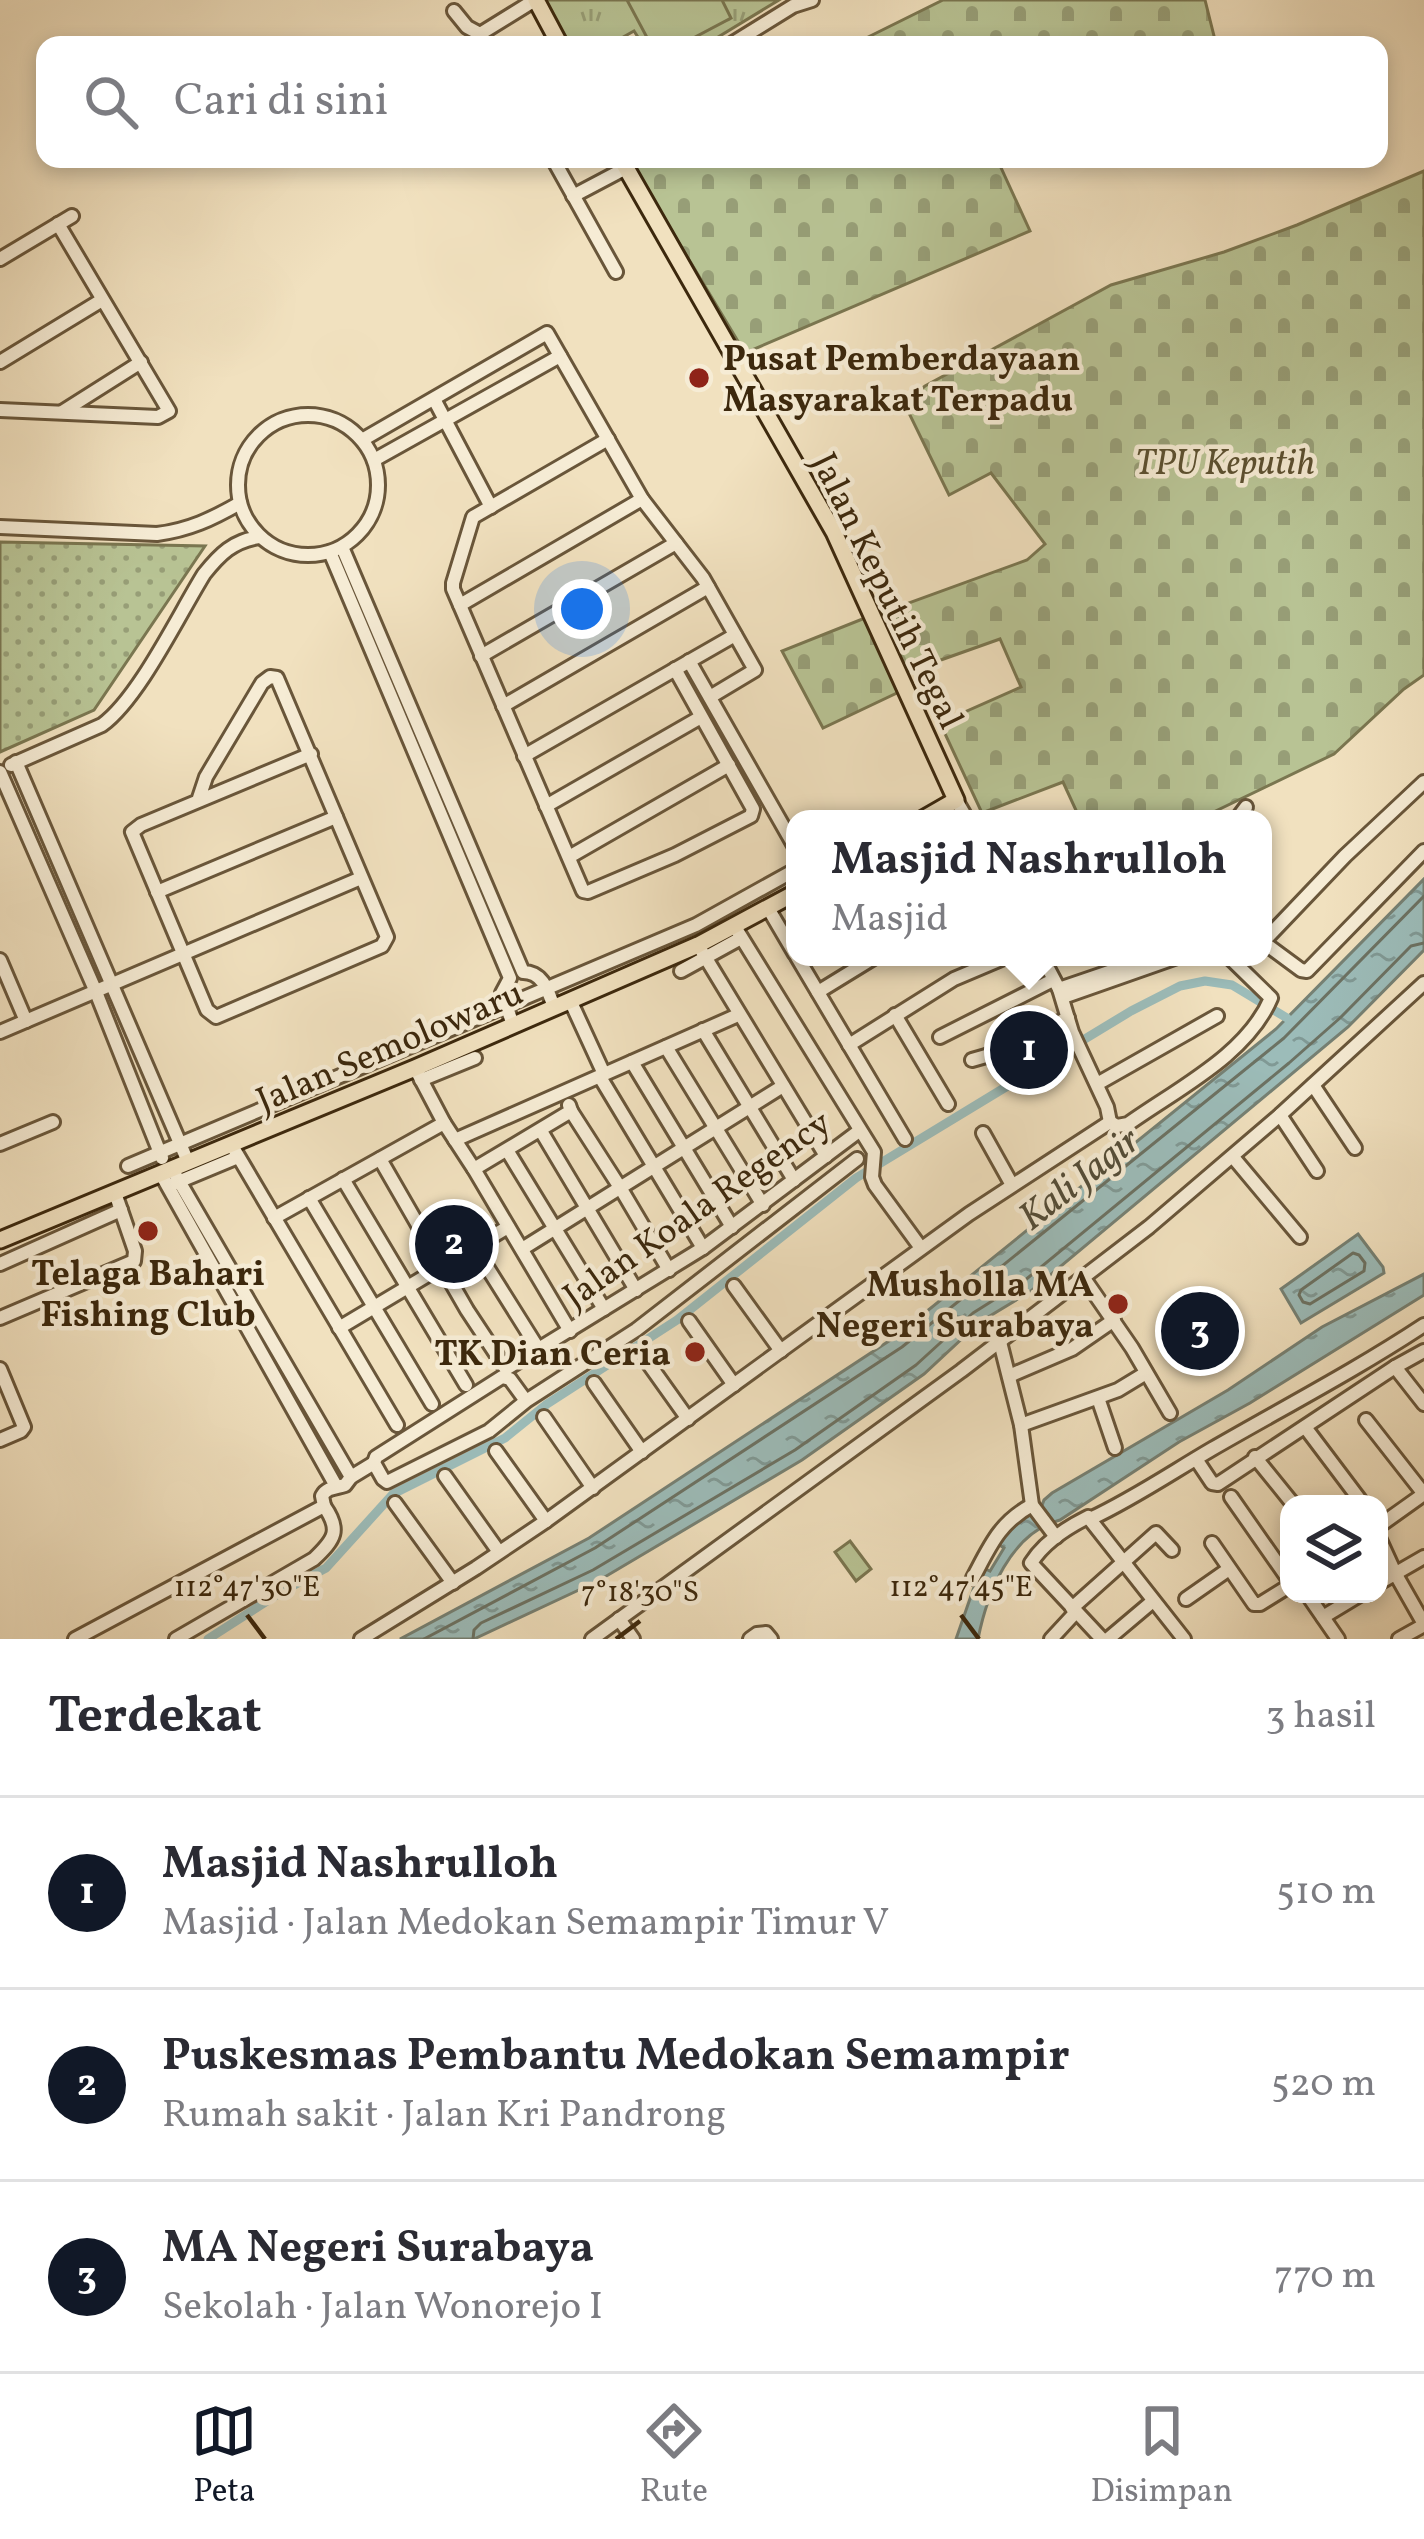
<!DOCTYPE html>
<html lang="id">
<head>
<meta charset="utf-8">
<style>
  :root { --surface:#fff; --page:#f7f7f7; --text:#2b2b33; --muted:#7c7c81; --line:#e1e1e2; --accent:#111827 }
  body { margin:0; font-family:Vollkorn,serif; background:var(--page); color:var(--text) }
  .controls { position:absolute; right:36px; bottom:36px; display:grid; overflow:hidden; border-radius:24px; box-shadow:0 6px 18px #0003 }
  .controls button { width:108px; height:108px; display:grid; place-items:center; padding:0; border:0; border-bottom:3px solid var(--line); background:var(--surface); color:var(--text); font:60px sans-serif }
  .you { position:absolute; left:582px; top:609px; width:42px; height:42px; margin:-30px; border:9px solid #fff; border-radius:50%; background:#1a73e8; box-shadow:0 0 0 18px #1a73e833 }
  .badge { display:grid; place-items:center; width:78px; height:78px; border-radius:50%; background:var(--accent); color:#fff; font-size:39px; font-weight:700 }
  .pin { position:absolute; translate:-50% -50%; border:6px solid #fff; box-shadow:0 3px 12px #0006 }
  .popup { position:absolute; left:786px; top:810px; width:486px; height:156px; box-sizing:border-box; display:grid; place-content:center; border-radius:24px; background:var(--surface); filter:drop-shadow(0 3px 9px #0005); font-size:39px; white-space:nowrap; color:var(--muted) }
  .popup b { font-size:45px; color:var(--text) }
  .popup::after { content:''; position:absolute; left:50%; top:100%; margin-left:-24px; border:24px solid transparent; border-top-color:var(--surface) }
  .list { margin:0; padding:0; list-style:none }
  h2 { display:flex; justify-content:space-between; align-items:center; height:156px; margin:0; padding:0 48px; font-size:51px }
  h2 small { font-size:39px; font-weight:400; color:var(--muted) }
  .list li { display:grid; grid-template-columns:78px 1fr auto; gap:36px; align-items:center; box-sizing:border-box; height:192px; padding:0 48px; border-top:3px solid var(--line) }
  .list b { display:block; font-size:45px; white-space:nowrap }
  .list p { margin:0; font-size:39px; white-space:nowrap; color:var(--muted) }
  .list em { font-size:39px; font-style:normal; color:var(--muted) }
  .icon { flex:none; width:66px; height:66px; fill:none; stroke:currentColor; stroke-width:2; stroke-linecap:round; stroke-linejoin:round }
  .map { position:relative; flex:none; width:1424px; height:1639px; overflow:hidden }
  .search { position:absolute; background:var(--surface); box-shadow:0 6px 18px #0003; left:36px; right:36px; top:36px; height:132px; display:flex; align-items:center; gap:30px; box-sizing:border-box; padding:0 42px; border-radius:24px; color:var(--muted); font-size:45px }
  .sheet { height:732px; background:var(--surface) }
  nav { display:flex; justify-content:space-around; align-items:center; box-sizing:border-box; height:168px; border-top:3px solid var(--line); background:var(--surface); font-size:33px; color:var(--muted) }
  nav a { display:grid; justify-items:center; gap:6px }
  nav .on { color:var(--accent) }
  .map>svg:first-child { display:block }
  .grass { fill:url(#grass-dots); stroke:#7a7650; stroke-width:3 }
  .cemetery { fill:url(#cemetery-stones); stroke:#7a7650; stroke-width:3 }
  .park { fill:url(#park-tufts); stroke:#7a7650; stroke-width:3 }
  .pitch { fill:#b8c394; stroke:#7a7650; stroke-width:3 }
  .water { fill:url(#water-ripples); stroke:#768174; stroke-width:3 }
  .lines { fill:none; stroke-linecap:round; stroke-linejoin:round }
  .shore { stroke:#6c7263; stroke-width:3 }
  .canal { stroke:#9cbcb9; stroke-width:9 }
  .minor-casing { stroke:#69563a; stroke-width:18 }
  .major-casing { stroke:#3c280d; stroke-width:21 }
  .minor { stroke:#f6ecd5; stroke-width:12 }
  .major { stroke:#f1e1bf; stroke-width:15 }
  .ticks { fill:none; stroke:#3c280d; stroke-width:4.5 }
  .poi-dot { fill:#8f2418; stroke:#f6ecd5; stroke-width:4.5 }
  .labels { text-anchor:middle; stroke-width:9; stroke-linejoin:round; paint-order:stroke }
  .poi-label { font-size:36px; font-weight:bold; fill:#3c280d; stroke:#f6ecd5; text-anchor:end }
  .park-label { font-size:36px; font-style:italic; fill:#5b4f2f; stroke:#f6ecd5 }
  .street-label { font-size:36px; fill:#3c280d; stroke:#f6ecd5 }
  .water-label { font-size:39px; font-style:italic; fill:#544d38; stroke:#f6ecd5 }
  .ticks-label { font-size:30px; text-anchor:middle; fill:#3c280d; stroke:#f6ecd5; stroke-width:9; stroke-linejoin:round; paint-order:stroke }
</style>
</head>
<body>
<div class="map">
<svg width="1424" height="1639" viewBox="0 0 1424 1639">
  <defs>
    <pattern id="grass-dots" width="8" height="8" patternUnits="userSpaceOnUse" patternTransform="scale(3)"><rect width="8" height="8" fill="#b8c394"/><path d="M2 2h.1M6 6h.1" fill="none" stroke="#979e77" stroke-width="1.8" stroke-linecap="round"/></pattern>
    <pattern id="cemetery-stones" width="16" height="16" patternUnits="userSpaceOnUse" patternTransform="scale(3)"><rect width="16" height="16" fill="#b8c394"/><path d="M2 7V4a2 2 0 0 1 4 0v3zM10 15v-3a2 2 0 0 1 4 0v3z" fill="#979e77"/></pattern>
    <pattern id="park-tufts" width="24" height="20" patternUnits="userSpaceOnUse" patternTransform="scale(3)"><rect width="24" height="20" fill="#b8c394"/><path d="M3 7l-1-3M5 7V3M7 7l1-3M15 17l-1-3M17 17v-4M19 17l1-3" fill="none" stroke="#979e77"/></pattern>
    <pattern id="water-ripples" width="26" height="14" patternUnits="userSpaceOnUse" patternTransform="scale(3)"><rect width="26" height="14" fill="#9cbcb9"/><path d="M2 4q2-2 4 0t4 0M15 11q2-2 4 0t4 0" fill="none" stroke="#809995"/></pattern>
  </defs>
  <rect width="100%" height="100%" fill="#f1e1bf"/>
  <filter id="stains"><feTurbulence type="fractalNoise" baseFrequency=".00167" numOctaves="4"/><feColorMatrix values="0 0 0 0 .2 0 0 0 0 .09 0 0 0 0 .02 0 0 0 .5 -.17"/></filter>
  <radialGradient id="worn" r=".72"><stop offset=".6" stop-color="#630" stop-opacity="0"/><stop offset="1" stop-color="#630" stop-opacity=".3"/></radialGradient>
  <polygon class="grass" points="0,542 205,546 94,710 0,752"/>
  <g class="cemetery">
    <polygon points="943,0 1205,0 1216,44 852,45"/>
    <polygon points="639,159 997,159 1030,231 745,353 631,163"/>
    <polygon points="1424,171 1424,675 1404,689 1334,754 1199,819 1080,819 1063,782 982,813 940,723 1021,687 1000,639 907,672 881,613 1027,560 1045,544 991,473 949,495 904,403 925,386 1111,285 1224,252 1297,225"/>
    <polygon points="870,616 901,691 823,728 782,651"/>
  </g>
  <polygon class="park" points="540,0 779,0 705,45 643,45 634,31 609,45 564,45"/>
  <g class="pitch">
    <polygon points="627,0 722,0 731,18 680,45 651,45"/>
    <polygon points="850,1541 871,1569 856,1581 835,1552"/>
  </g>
  <g class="water">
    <polygon points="1424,879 1424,950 1348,1027 1031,1291 980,1322 924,1374 802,1460 598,1581 474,1639 400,1639 589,1538 895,1337 1276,1029"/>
    <polygon points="1358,1234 1383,1267 1384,1273 1301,1323 1281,1289"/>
    <path d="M1424 1274V1295L1250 1403 1179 1442 1060 1520C1010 1533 987 1594 978 1639H956L981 1567 990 1571 1004 1548 995 1542 1020 1517 1041 1508 1044 1500 1052 1493 1228 1390 1322 1327Z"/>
  </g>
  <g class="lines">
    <g class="shore">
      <polygon points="1353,1253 1359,1255 1365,1263 1364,1271 1310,1304 1303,1302 1299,1295 1301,1290"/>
      <polyline points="424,1639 595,1548 902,1347 1284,1038 1424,896"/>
      <polyline points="473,1639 474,1630 481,1623 593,1570 795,1450 916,1365 973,1313 1024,1281 1289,1063 1340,1018 1411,946 1424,943"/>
    </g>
    <polyline class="canal" points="208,1639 281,1592 326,1568 393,1494 505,1438 547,1404 677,1320 856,1178 1131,1011 1180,986 1205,981 1232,985 1287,1018"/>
    <g class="minor-casing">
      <g id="minor">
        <polyline points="454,11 467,27 480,34 535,0"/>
        <polyline points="730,45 793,6 812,0"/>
        <polyline points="553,159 616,272"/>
        <polyline points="573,196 626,168"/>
        <polyline points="0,259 72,216"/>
        <polyline points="0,362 102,300"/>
        <polyline points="434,399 491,507"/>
        <polyline points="0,410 158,417 169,411 58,224"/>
        <polyline points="62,412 141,362"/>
        <circle cx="308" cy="485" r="70"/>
        <polyline points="608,439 473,517 453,583 453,589 583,891 588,892 675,855 751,816 753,809 675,669"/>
        <polyline points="362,440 547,333 642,499 703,578 755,670 710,697"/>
        <polyline points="374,460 560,356"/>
        <path d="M0 527 157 534C189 530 212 519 240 503"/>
        <path d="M342 547 523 972C543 972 548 991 554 1007"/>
        <polyline points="330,552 510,978 502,993 513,1025"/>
        <polyline points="460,605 642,499"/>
        <polyline points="481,656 676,543"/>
        <polyline points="689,661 795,847"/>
        <polyline points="503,706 708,587"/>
        <polyline points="524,756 735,635"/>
        <polyline points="16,762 188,1162"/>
        <path d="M11 765 102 725C139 698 178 616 204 574 220 554 233 541 259 537"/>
        <polyline points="0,772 96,992 162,1158"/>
        <polyline points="1424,782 1345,856 1263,942 1301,970 1307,971 1424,851"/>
        <polyline points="956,800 967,819"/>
        <polyline points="198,801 206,777 262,683 270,677 277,678 387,937 382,946 216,1017 207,1010 132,832 141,825 311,754"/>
        <polyline points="546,806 701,717"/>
        <polyline points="1237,819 1246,807"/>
        <polyline points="569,857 729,765"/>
        <polyline points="157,892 336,817"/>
        <polyline points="768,908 795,954"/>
        <polyline points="735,927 874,1152 872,1177 875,1185 921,1248"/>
        <polyline points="698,945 826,1156"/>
        <polyline points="797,957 905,1139"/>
        <polyline points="1042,957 1059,989 1072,1032 1107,1107 1110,1122"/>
        <polyline points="0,960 26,1021"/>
        <polyline points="681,971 741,938"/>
        <polyline points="1059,989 1153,957"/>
        <polyline points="818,992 875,957"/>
        <polyline points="1063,997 1177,957"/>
        <polyline points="570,1000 604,1074"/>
        <polyline points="895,1015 948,1104"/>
        <polyline points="703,1030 794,1180"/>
        <polyline points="0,1032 361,878"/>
        <polyline points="940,1037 1053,980"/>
        <polyline points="849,1045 954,979 1006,957"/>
        <polyline points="666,1047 763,1205"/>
        <polyline points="972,1060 986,1056 1068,1018"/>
        <polyline points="632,1062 732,1227"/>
        <polyline points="415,1068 444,1123 474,1169 570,1331"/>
        <polyline points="600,1077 703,1248"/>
        <polyline points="421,1080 475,1058"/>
        <polyline points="1097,1084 1217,1016"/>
        <polyline points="1313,1085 1355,1148"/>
        <polyline points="571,1111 621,1189 669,1270"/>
        <polyline points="1280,1115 1317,1171"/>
        <path d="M1110 1122 1117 1126 1128 1124C1177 1089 1247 1055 1271 998L1229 957"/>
        <polyline points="541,1131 636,1290"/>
        <polyline points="983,1133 1012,1185"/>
        <polyline points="455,1140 738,1015"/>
        <polyline points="0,1144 53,1122"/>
        <polyline points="231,1144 397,1425"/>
        <polyline points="507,1150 604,1309"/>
        <polyline points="1233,1157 1300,1237"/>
        <polyline points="380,1159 467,1310 506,1369 703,1248 859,1131"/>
        <polyline points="128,1166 696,925 795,870"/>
        <polyline points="172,1169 351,1477"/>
        <polyline points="474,1169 571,1111 569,1105"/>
        <polyline points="161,1174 336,1486"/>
        <polyline points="343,1179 466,1385"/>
        <polyline points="173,1184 238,1157"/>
        <polyline points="309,1198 432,1404"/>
        <polyline points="274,1218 444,1123"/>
        <polyline points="475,1248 539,1350"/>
        <polyline points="522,1249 783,1086"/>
        <polyline points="0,1264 121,1210"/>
        <polyline points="1083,1277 1132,1348 1170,1413"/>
        <polyline points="734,1286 781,1351"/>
        <polyline points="0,1318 134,1261 135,1251 115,1193"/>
        <polyline points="689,1321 734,1385"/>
        <polyline points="339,1328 508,1227"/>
        <polyline points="1000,1342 1021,1425 1032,1505 1056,1537"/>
        <polyline points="641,1353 688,1419"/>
        <polyline points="1395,1367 1424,1404"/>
        <polyline points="0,1369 24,1427 21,1431 0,1440"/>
        <polyline points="1009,1376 1072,1349 1114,1320"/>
        <polyline points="594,1383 642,1452"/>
        <polyline points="1098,1398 1115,1448"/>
        <polyline points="526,1401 510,1379 502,1377 376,1457 374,1463 383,1479 387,1482 489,1431 526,1401 636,1330 857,1159"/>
        <polyline points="544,1417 593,1488"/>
        <polyline points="1366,1420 1424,1494 1379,1526"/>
        <polyline points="1021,1425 1118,1390 1146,1373"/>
        <polyline points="1305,1427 1363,1504"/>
        <polyline points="496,1451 546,1521"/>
        <polyline points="1255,1457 1293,1504"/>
        <polyline points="1196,1459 1212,1483 1218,1484 1395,1367 1424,1351"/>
        <polyline points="445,1476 499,1552"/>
        <polyline points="1231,1497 1289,1580"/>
        <polyline points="395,1503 453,1583"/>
        <path d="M1090 1519C1133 1499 1171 1473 1212 1449 1283 1408 1356 1370 1424 1325"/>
        <polyline points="1379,1538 1395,1573 1424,1624"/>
        <polyline points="1212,1543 1254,1604 1260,1604 1289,1586"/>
        <path d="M973 1578C990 1546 999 1523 1032 1505"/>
        <polyline points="1379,1583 1424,1557"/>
        <polyline points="1307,1594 1338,1639"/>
        <polyline points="1186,1599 1229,1569"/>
        <polyline points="1072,1608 1156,1533 1172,1550"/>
        <polyline points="1323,1617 1361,1594"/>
        <polyline points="619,1619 633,1639"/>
        <path d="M75 1639 324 1506 322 1496C327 1487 336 1488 345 1485L351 1477 374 1463"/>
        <path d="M176 1639 314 1559C335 1539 341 1530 324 1506"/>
        <polyline points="361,1639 476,1568 546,1521 969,1214 1110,1122"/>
        <polyline points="592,1639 961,1371 1149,1227 1280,1115 1424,983"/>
        <polyline points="750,1639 757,1634 766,1633 771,1639"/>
        <polyline points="1051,1639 1076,1612"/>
        <path d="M1102 1639 1031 1563C1044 1542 1066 1528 1088 1517L1184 1639"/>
        <polyline points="1108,1639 1153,1601"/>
        <polyline points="1399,1639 1424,1625"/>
      </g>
    </g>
    <g class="major-casing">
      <g id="major">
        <polyline points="536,0 560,45"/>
        <polyline points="621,159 834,532 956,800 923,819"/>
        <polyline points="0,1240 415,1068 698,945 795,893"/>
      </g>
    </g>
    <use href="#minor" class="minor"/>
    <use href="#major" class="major"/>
  </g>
  <path class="ticks" d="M247 1615 265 1639M961 1615 979 1639M616 1639 640 1621"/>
  <g class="poi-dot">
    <circle cx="699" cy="378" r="12"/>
    <circle cx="148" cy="1231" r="12"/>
    <circle cx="1118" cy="1304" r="12"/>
    <circle cx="695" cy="1352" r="12"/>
  </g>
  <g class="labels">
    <g class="poi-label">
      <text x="723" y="370" text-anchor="start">Pusat Pemberdayaan<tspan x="723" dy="41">Masyarakat Terpadu</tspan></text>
      <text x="148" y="1285" text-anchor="middle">Telaga Bahari<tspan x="148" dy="41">Fishing Club</tspan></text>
      <text x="1094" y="1296">Musholla MA<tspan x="1094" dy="41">Negeri Surabaya</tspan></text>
      <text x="671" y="1365">TK Dian Ceria</text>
    </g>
    <g class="park-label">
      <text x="1225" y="474">TPU Keputih</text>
    </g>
    <g class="street-label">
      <text transform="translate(889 590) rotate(64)" y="13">Jalan Keputih Tegal</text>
      <text transform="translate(389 1045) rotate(-23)" y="13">Jalan Semolowaru</text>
      <text transform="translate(696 1208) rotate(-35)" y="13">Jalan Koala Regency</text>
    </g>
    <g class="water-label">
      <text transform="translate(1078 1177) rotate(-38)" y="14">Kali Jagir</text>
    </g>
  </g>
  <g class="ticks-label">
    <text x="247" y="1596">112°47'30"E</text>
    <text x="961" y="1596">112°47'45"E</text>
    <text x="640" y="1601">7°18'30"S</text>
  </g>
  <rect width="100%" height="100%" filter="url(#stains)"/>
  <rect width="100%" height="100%" fill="url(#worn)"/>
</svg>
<div class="controls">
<button><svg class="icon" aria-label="layers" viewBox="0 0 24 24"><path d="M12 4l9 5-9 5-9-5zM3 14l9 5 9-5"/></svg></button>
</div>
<div class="you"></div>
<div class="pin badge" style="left:1029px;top:1050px">1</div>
<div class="popup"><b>Masjid Nashrulloh</b>Masjid</div>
<div class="pin badge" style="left:454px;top:1244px">2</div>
<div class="pin badge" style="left:1200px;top:1331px">3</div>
<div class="search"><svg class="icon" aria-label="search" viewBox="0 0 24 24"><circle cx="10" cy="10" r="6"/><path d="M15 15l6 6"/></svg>Cari di sini</div>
</div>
<section class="sheet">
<h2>Terdekat<small>3 hasil</small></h2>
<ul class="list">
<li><span class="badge">1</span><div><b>Masjid Nashrulloh</b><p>Masjid · Jalan Medokan Semampir Timur V</p></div><em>510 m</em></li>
<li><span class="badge">2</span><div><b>Puskesmas Pembantu Medokan Semampir</b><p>Rumah sakit · Jalan Kri Pandrong</p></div><em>520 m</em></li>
<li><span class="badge">3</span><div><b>MA Negeri Surabaya</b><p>Sekolah · Jalan Wonorejo I</p></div><em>770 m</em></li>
</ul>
</section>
<nav>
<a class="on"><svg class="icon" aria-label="map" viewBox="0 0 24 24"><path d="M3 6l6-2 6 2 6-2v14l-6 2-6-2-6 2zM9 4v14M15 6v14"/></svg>Peta</a>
<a><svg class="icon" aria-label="directions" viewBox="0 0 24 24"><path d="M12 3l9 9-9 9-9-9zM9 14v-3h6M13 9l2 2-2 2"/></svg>Rute</a>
<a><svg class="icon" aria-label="saved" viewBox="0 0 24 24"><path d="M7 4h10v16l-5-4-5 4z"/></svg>Disimpan</a>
</nav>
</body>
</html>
